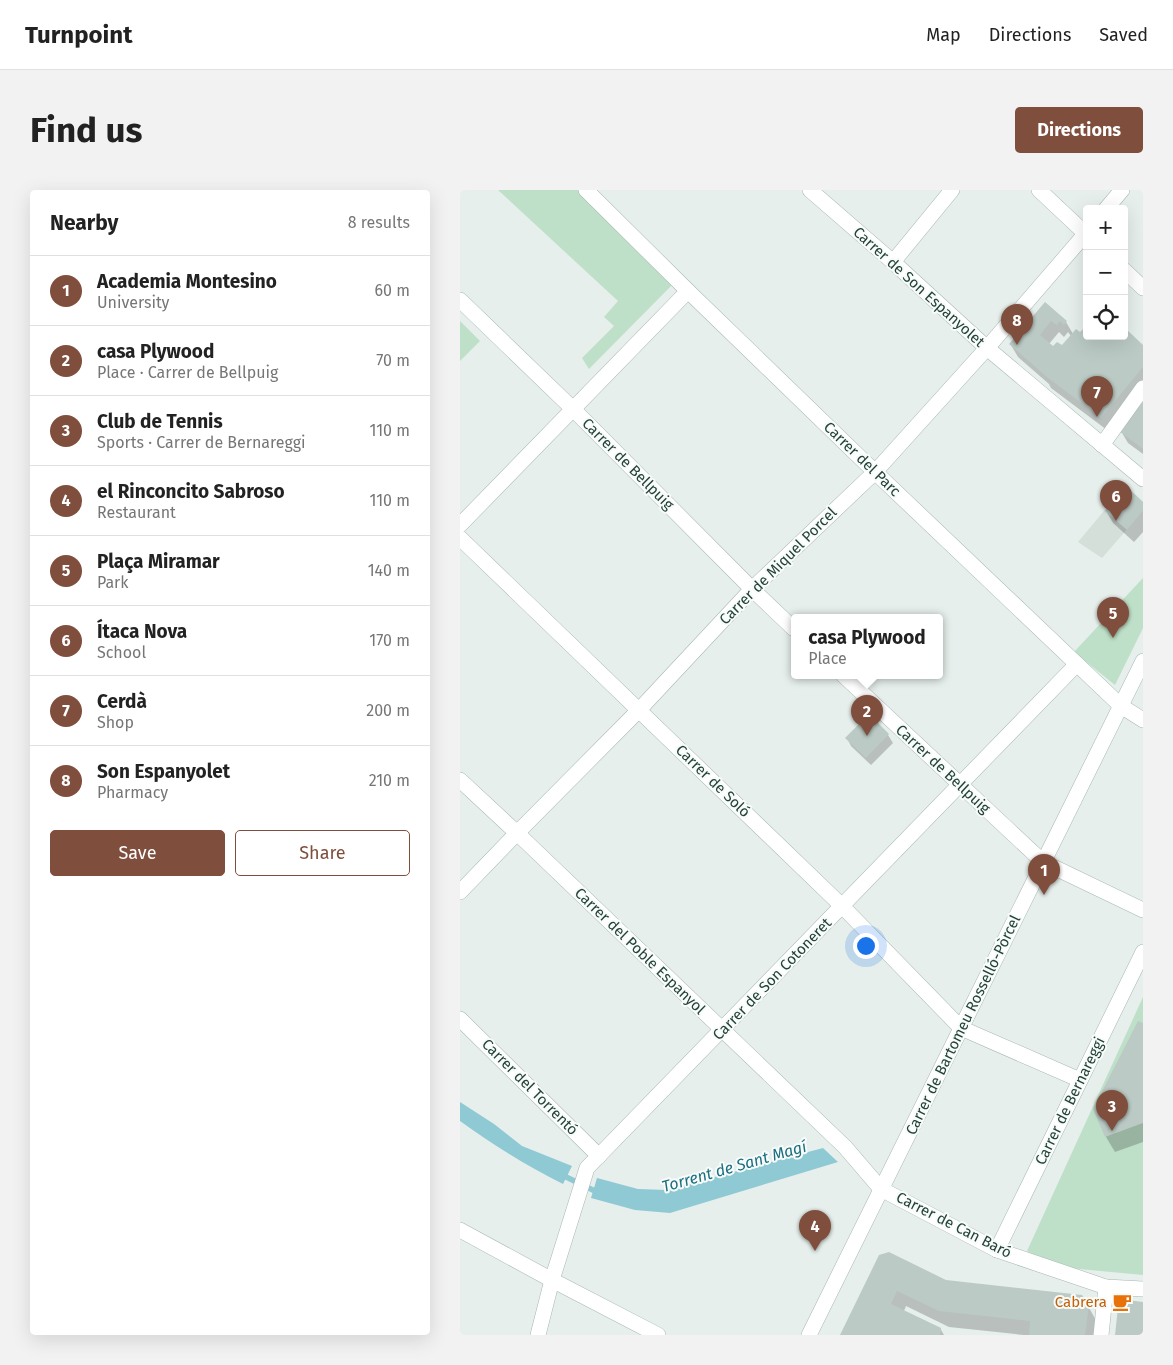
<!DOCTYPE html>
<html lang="en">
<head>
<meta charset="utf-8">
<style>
  :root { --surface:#fff; --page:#f2f2f2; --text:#222; --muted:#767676; --line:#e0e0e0; --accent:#804e3d }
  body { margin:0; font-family:"Fira Sans",sans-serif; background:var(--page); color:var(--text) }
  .controls { position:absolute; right:15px; top:15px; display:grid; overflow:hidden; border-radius:5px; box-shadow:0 5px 20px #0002 }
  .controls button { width:45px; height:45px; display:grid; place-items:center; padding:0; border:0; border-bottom:1px solid var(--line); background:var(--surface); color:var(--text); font:25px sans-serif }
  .you { position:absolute; left:405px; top:755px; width:18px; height:18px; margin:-12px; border:4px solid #fff; border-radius:50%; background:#1a73e8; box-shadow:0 0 0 8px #1a73e833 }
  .badge { display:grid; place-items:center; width:32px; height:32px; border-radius:50%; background:var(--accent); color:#fff; font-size:16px; font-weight:700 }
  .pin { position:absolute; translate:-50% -41px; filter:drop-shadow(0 1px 2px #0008) }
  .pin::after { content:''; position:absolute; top:26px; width:18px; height:15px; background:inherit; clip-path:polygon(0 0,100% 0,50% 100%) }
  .popup { position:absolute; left:331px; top:424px; width:152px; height:65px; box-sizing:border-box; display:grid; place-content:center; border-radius:5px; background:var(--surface); filter:drop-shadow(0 1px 4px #0005); font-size:16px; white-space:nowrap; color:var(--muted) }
  .popup b { font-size:19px; color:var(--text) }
  .popup::after { content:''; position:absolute; left:50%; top:100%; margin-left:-10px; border:10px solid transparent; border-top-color:var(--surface) }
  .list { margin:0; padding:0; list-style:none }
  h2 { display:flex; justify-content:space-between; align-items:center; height:65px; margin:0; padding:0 20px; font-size:21px }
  h2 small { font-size:16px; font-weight:400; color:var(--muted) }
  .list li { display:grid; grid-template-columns:32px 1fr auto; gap:15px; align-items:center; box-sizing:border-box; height:70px; padding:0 20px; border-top:1px solid var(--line) }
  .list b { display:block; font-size:19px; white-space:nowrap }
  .list p { margin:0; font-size:16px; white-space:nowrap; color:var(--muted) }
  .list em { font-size:16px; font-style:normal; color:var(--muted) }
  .actions { display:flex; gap:10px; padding:15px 20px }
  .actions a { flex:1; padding:11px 0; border:1px solid var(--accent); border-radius:5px; text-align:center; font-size:18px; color:var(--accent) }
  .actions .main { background:var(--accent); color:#fff }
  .icon { flex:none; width:28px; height:28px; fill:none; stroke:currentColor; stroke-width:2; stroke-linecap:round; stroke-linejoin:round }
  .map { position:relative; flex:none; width:683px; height:1145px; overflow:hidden; border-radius:5px }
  header { display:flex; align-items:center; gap:30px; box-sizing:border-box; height:70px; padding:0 25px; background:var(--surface); border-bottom:1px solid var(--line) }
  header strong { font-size:24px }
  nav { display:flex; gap:28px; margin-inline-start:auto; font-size:18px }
  .intro { display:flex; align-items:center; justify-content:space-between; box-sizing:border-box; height:120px; padding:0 30px }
  h1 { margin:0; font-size:35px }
  .button { padding:12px 22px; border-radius:5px; background:var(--accent); color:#fff; font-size:18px; font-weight:700 }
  main { display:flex; gap:30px; padding:0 30px }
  aside { flex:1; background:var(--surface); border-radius:5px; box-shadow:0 5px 20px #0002 }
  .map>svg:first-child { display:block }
  .built { fill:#d4dfda }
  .green { fill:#bfe0c8 }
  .water { fill:#8ec9d4 }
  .shadow { fill:#0003; fill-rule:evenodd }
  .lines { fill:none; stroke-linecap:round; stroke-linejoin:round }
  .stream { stroke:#8ec9d4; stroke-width:5.5 }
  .building { fill:#bbcac4 }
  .minor-casing { stroke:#a8b8b2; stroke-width:16 }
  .minor { stroke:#fff; stroke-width:15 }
  .labels { text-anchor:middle; stroke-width:4; stroke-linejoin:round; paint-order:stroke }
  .street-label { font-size:15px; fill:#24423a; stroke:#f7fbf9 }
  .food-label { font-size:15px; fill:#c56008; stroke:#f7fbf9; text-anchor:end }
  .water-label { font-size:16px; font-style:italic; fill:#1c6f80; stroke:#f7fbf9 }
</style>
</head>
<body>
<header>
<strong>Turnpoint</strong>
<nav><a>Map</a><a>Directions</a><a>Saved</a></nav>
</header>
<div class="intro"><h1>Find us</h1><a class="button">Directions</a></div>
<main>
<aside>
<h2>Nearby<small>8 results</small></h2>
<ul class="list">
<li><span class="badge">1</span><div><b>Academia Montesino</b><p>University</p></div><em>60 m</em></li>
<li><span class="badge">2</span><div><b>casa Plywood</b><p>Place · Carrer de Bellpuig</p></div><em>70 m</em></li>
<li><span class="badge">3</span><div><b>Club de Tennis</b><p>Sports · Carrer de Bernareggi</p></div><em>110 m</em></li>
<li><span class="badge">4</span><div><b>el Rinconcito Sabroso</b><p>Restaurant</p></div><em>110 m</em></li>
<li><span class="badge">5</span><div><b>Plaça Miramar</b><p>Park</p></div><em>140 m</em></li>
<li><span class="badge">6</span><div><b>Ítaca Nova</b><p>School</p></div><em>170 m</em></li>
<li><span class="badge">7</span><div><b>Cerdà</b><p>Shop</p></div><em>200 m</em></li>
<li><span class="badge">8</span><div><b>Son Espanyolet</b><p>Pharmacy</p></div><em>210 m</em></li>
</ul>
<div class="actions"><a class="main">Save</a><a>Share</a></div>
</aside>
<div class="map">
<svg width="683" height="1145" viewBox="0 0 683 1145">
  <rect width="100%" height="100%" fill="#e6efeb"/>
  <polygon class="built" points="667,297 683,312 683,321 642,368 618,352 649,315"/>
  <g class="green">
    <polygon points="38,0 118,0 213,94 129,179 122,168 154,136 144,127 158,111"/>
    <polygon points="0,131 20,151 0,171"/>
    <polygon points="683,388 683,438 655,495 614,462"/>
    <polygon points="683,807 683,1085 587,1076 567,1061"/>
  </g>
  <g class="water">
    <path d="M0 912 34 934 62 956 112 976 103 994C67 976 33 955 0 931Z"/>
    <polygon points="363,958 378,972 210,1023 175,1020 131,1008 137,988 178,999 206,1000"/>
  </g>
  <g class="shadow">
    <path d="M585 113 606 132 613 144 683 157V204L651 243 591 198 589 194 558 167 551 155ZM599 142 604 147 608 142 611 146 602 158H594L589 154Z"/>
    <polygon points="683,214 683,264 668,253 661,241"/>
    <polygon points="683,313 683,342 674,352 653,333 646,321"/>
    <polygon points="409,526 428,545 433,553 411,575 391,556 387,548"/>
    <polygon points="683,835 683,952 655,962 646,947"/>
    <polygon points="420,1066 485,1091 628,1116 637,1132 636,1145 564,1145 489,1137 446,1116 444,1121 480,1138 484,1145 381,1145"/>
  </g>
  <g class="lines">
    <polyline class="stream" points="100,984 139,1003"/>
  </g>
  <g class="building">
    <polygon points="585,112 607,131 604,135 600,131 597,135 591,131 580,145 593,156 597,152 602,155 616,139 620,142 627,135 627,146 664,146 664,137 683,155 683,177 641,228 587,187 549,154"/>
    <polygon points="683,212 683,259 659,241"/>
    <polygon points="667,297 683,312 683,321 667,340 645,321"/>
    <polygon points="409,524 429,544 406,568 385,548"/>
    <polygon points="678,831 683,833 683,933 645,947 633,919"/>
    <polygon points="429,1062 486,1090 622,1105 629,1115 625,1145 569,1145 570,1131 479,1121 437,1101 431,1114 481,1138 480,1145 380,1145 419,1065"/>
    <polygon points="667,1110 683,1112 683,1145 655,1145 658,1117"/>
  </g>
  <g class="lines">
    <g class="minor-casing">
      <g id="minor">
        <polyline points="126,0 228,101 415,282 661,516 683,530"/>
        <polyline points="350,0 433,72 527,158 683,289"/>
        <polyline points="579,0 627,45"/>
        <polyline points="646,19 662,0"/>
        <polyline points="433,72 492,0"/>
        <polyline points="664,80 683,98"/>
        <polyline points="0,110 113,219 292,399 334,439"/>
        <polyline points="642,255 683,198"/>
        <polyline points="0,335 228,101"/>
        <polyline points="0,348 382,716 501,838 620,890"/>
        <polyline points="383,485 583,672 683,720"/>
        <polyline points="0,590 57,643 385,957 421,999 537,1060 646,1097 683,1099"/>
        <polyline points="0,702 57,643 179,520 292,399 415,282 527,158 627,42"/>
        <polyline points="0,829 139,966"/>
        <polyline points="0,1040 92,1090 198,1145"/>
        <polyline points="537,1060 683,762"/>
        <polyline points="78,1145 92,1090 127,978 617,474"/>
        <polyline points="349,1145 683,471"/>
        <polyline points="641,1145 646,1097"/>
      </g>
    </g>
    <use href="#minor" class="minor"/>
  </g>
  <defs>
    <g id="cafe-bare" transform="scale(1.5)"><path d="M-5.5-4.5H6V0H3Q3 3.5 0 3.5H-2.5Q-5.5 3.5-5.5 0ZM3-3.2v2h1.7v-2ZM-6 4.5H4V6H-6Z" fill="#e8710a" stroke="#f7fbf9" stroke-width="2.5" paint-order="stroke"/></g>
  </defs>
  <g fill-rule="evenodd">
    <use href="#cafe-bare" x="662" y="1112"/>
  </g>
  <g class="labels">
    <g class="street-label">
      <text transform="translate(459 97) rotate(42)" y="5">Carrer de Son Espanyolet</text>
      <text transform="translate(402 269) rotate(44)" y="5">Carrer del Parc</text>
      <text transform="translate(168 274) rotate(45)" y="5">Carrer de Bellpuig</text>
      <text transform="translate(318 376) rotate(-45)" y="5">Carrer de Miquel Porcel</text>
      <text transform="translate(483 579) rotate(43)" y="5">Carrer de Bellpuig</text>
      <text transform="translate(253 591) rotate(44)" y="5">Carrer de Soló</text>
      <text transform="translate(180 761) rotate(44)" y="5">Carrer del Poble Espanyol</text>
      <text transform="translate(312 789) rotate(-46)" y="5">Carrer de Son Cotoneret</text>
      <text transform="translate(503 835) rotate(-64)" y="5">Carrer de Bartomeu Rosselló-Pòrcel</text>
      <text transform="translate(70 897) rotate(45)" y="5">Carrer del Torrentó</text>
      <text transform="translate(610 911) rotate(-64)" y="5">Carrer de Bernareggi</text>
      <text transform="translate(494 1035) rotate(27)" y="5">Carrer de Can Baró</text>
    </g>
    <g class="food-label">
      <text x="647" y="1117">Cabrera</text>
    </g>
    <g class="water-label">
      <text transform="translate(274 976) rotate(-16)" y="6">Torrent de Sant Magí</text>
    </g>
  </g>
</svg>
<div class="controls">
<button>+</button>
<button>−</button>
<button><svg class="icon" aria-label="locate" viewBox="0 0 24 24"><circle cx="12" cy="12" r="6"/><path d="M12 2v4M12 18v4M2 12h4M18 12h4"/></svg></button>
</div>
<div class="you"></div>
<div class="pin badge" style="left:584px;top:705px">1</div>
<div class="pin badge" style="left:407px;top:546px">2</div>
<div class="popup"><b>casa Plywood</b>Place</div>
<div class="pin badge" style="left:652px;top:941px">3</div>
<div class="pin badge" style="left:355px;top:1061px">4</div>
<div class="pin badge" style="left:653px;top:448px">5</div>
<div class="pin badge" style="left:656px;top:331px">6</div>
<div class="pin badge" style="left:637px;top:227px">7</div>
<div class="pin badge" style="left:557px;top:155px">8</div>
</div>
</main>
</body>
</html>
